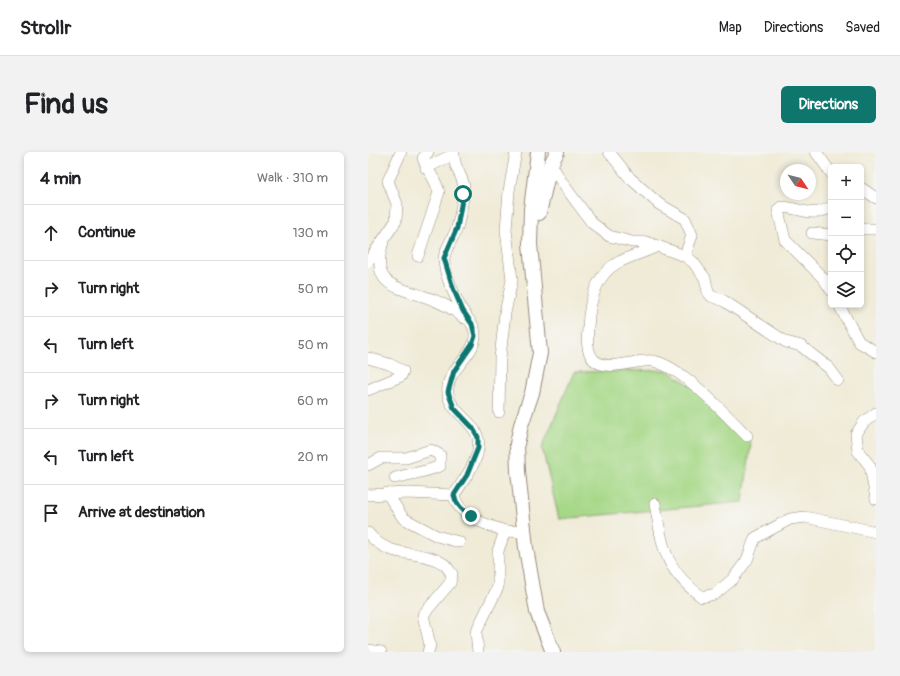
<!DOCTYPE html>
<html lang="en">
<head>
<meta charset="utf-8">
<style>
  :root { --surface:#fff; --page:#f2f2f2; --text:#202124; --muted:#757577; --line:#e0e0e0; --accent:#0f766e }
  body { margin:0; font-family:Pangolin,sans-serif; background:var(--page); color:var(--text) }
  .controls { position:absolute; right:12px; top:12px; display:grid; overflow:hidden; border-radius:6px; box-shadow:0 2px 6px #0003 }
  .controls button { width:36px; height:36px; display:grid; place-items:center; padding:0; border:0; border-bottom:1px solid var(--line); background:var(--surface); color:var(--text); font:20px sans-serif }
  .compass { position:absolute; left:412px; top:12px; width:36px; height:36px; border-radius:50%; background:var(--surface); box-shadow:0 2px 6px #0003; rotate:125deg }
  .stop { position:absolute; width:12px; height:12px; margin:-9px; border:3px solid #0f766e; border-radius:50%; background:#fff }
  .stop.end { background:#0f766e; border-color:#fff; box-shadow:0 1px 4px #0008 }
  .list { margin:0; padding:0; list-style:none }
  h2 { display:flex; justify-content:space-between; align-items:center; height:52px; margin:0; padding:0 16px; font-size:17px }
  h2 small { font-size:13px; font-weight:400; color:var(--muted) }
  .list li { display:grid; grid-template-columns:26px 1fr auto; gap:12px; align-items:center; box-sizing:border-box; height:56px; padding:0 16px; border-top:1px solid var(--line) }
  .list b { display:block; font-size:15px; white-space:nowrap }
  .list em { font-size:13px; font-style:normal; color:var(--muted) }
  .icon { flex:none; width:22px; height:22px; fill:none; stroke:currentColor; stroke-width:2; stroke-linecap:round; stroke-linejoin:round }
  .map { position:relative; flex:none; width:508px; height:500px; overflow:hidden; border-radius:6px }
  header { display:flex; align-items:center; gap:24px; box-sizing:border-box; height:56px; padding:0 20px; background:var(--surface); border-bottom:1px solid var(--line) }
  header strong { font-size:19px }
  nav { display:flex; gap:22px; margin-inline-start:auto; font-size:14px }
  .intro { display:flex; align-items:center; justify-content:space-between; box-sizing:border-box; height:96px; padding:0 24px }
  h1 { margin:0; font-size:28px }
  .button { padding:10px 18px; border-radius:6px; background:var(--accent); color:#fff; font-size:14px; font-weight:700 }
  main { display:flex; gap:24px; padding:0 24px }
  aside { flex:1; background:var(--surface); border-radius:6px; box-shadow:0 2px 6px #0003 }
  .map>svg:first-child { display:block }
  .pitch { fill:#a6d887; stroke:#708152 }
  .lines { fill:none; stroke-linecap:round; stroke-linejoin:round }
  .minor-casing { stroke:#968a7a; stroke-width:12 }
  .major-casing { stroke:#968a7a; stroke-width:16 }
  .minor { stroke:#fff; stroke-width:11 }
  .major { stroke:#fff; stroke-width:14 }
  .route { stroke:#0f766e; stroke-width:5 }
</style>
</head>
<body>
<header>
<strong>Strollr</strong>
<nav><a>Map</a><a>Directions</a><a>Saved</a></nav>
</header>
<div class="intro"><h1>Find us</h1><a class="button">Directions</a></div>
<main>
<aside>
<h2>4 min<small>Walk · 310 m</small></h2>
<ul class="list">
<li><svg class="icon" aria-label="ahead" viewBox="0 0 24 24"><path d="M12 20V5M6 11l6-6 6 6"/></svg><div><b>Continue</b></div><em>130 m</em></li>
<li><svg class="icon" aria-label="right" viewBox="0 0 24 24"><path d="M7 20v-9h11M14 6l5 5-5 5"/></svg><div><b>Turn right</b></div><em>50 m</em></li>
<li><svg class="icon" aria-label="left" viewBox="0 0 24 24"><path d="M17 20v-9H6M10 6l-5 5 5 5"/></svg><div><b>Turn left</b></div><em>50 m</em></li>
<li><svg class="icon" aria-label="right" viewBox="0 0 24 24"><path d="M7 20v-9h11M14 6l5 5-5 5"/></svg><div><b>Turn right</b></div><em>60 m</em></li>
<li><svg class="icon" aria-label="left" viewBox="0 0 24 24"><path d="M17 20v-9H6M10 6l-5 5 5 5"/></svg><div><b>Turn left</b></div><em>20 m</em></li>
<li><svg class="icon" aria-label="arrive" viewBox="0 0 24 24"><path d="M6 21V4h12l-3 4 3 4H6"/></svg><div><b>Arrive at destination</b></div></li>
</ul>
</aside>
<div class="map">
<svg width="508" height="500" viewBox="0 0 508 500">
  <rect width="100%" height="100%" fill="#f6f6f2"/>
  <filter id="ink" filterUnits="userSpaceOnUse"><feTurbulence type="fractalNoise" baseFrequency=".025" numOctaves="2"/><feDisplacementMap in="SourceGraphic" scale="8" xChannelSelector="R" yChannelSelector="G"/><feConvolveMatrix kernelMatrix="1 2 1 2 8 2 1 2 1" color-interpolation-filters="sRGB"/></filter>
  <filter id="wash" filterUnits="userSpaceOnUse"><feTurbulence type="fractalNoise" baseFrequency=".012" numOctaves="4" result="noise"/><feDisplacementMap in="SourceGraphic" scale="16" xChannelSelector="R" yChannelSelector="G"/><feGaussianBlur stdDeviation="0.9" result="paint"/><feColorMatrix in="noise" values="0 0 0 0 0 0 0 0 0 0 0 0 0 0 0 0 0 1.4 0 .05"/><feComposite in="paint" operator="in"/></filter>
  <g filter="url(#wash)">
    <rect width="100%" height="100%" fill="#f0ebd7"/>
    <polygon class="pitch" points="299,218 325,235 383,291 375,350 191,367 174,296 206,220"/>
  </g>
  <g filter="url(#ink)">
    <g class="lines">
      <g class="minor-casing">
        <g id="minor">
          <path d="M86 0C84 15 97 26 96 37 95 49 92 64 89 76 86 84 76 99 76 107 76 123 87 144 94 158 99 167 108 173 107 185 105 206 77 218 80 241 81 251 87 257 94 264 100 270 108 277 110 286 114 306 96 327 86 343 90 365 120 373 137 379"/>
          <polyline points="241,0 262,26 291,52 317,67 324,83 317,104"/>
          <polyline points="448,0 463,21"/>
          <polyline points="183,12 195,32 224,71 241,84 264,90 278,90 317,104 325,110 337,126 340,140 343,144 356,149 418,190 433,194 461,216 470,228"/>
          <polyline points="58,16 80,5 85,6"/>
          <polyline points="493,36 508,46"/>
          <path d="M463 55C444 67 431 55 413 55L410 58 417 88 456 127 463 138"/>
          <polyline points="493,77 508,77"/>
          <polyline points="444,81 463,83"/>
          <path d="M15 90C3 130 22 134 55 144 70 149 85 156 96 166"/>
          <path d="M290 94C277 100 263 104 251 110 227 122 221 153 220 176 219 186 218 200 226 208 240 221 270 206 285 209 315 215 357 262 379 284"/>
          <path d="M50 104 71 40C68 27 59 19 55 6L60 0"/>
          <polyline points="0,110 28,69 29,52 20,29 33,0"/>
          <polyline points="471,153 491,190 508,200"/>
          <polyline points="0,206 21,212 35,219 33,224 0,238"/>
          <polyline points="131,260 132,206 137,161 144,128 138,78 141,39 148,0"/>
          <polyline points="508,261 496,270 488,282 490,299 502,314 508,347"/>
          <path d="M0 313 13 306H38L63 298 72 303V314C58 320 42 322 27 326"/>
          <polyline points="19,341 35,366 69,384 91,390"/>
          <polyline points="0,343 39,341 86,343"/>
          <path d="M287 352C295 396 296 417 334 445L347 442 365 427 379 408 387 386 422 367 437 365 508 380"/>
          <path d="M0 381C22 409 52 396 76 412 79 414 81 419 84 422L82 431 55 463 62 493 60 500"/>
          <polyline points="0,498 13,500"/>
          <polyline points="110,500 108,480 130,435 130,399 137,379 157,380"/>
        </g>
      </g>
      <g class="major-casing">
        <g id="major">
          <polyline points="170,0 163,57 162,92 172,201 164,241 153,273 149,292 150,319 158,396 169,460 185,500"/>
          <polyline points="171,61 182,14 189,0"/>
        </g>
      </g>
      <use href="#minor" class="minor"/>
      <use href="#major" class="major"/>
    </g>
  </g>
  <g class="lines" filter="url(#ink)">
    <path class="route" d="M95 42 89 76 76 106 85 136 95 159 104 172 107 184 104 193 86 219 80 240 86 256 104 275 110 285V296L99 323 86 343C88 353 95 359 103 364"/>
  </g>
</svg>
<div class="controls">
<button>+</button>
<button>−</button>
<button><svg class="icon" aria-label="locate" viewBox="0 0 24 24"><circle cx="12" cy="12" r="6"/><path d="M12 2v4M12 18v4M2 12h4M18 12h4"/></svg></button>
<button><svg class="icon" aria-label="layers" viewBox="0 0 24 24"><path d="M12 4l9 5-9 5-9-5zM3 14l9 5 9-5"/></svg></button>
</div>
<svg class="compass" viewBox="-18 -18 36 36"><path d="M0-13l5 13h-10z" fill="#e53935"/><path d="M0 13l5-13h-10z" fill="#757577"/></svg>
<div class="stop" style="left:95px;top:42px"></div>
<div class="stop end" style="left:103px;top:364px"></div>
</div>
</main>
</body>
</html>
